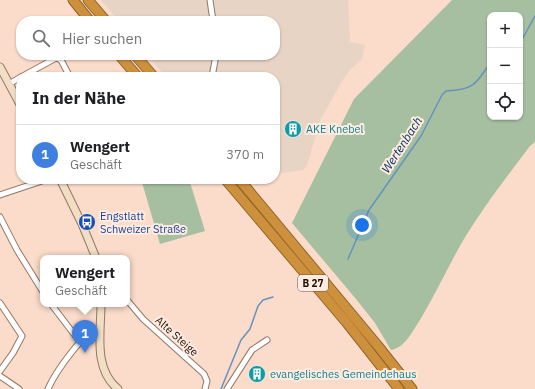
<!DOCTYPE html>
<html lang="de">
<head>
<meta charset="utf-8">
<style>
  :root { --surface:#fff; --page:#f2f2f2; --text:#202124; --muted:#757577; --line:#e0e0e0; --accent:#9c41ac }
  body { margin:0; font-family:"IBM Plex Sans",sans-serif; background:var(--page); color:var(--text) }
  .controls { position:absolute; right:12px; top:12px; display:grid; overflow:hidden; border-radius:8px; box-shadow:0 1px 3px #0004 }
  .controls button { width:36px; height:36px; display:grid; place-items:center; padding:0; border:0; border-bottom:1px solid var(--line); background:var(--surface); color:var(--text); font:20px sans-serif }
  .you { position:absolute; left:362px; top:225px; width:14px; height:14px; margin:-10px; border:3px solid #fff; border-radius:50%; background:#1a73e8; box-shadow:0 0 0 6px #1a73e833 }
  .badge { display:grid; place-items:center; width:26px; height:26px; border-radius:50%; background:var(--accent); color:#fff; font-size:13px; font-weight:700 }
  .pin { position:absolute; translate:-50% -33px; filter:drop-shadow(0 1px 2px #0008) }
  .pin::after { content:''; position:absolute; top:21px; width:14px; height:12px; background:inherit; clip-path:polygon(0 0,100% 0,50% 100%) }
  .popup { position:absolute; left:40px; top:255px; width:90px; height:52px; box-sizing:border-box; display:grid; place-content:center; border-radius:8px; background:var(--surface); filter:drop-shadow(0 1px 3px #0005); font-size:13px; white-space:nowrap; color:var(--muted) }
  .popup b { font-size:15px; color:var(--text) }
  .popup::after { content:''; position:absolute; left:50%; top:100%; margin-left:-8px; border:8px solid transparent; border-top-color:var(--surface) }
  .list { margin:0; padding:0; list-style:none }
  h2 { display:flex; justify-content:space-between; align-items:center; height:52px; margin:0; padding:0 16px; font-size:17px }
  h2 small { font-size:13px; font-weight:400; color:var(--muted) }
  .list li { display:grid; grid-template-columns:26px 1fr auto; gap:12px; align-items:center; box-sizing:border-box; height:60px; padding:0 16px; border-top:1px solid var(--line) }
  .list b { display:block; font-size:15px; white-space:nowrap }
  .list p { margin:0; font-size:13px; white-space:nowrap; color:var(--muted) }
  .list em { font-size:13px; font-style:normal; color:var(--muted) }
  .icon { flex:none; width:22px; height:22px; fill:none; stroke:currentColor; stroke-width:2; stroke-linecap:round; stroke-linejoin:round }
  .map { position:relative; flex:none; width:535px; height:389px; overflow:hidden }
  .search { position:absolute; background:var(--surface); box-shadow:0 1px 3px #0004; left:16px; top:16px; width:264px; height:44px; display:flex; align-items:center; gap:10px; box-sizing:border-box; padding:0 14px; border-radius:16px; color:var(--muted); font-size:15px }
  .panel { position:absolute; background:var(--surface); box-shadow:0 1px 3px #0004; left:16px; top:72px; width:264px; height:112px; border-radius:16px }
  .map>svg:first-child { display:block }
  .industrial { fill:#e8d4c5 }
  .green { fill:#a5bfa0; fill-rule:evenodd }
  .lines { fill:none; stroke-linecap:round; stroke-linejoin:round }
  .stream { stroke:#6593bf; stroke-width:1.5 }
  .street-casing { stroke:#937767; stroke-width:7 }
  .secondary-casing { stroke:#937767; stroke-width:9 }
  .highway-casing { stroke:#8f652c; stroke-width:11 }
  .street { stroke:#fff; stroke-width:5 }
  .secondary { stroke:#f0dec5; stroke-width:7 }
  .highway { stroke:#cd913e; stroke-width:9 }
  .labels { text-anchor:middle; stroke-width:4; stroke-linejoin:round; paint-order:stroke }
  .shield { fill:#ffebe0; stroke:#61534c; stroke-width:1 }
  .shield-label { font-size:10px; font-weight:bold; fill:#1d120c }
  .culture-label { font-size:11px; fill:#0d838f; stroke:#ffebe0; text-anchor:start }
  .transit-label { font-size:11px; fill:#164399; stroke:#ffebe0; text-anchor:start }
  .street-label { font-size:11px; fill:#1d120c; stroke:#ffebe0 }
  .water-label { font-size:12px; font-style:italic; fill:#003661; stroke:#ffebe0 }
</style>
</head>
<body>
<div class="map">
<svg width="535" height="389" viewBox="0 0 535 389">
  <rect width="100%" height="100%" fill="#fbdbc9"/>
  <polygon class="industrial" points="101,0 348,0 350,42 365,45 362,59 350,70 342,81 320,121 307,165 303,170 275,174 275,77 166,77 147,55 275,55 275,21 119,21"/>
  <g class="green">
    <path d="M452 0H535V142L530 146C506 178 481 210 461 244 447 269 435 295 420 320 413 330 405 348 391 350L375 323 356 299 292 223 354 99ZM490 15H520V117H490Z"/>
    <polygon points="141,179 189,179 205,231 160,244"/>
  </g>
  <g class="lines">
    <g class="stream">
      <polyline points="520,43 535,16"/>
      <path d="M348 259 369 210 421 136 442 95 446 91C472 90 476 85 490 63"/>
      <polyline points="221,389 241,340 250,329 258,306 263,300 273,297"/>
    </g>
    <g class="street-casing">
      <g id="street">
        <polyline points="210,0 213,21"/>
        <polyline points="21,77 56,58 61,60 70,77"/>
        <polyline points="212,77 216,55"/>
        <polyline points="9,84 21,77"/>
        <polyline points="0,195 48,179"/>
        <polyline points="0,217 17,250 43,292"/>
        <polyline points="127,300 143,319 204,374 207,381 205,389"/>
        <polyline points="0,303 22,336 13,353 0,371"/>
        <polyline points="51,304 80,342"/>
        <polyline points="0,376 19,389"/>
        <path d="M48 389C54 375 85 328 100 329"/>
        <polyline points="227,389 252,350 267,340"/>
      </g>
    </g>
    <g class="secondary-casing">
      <g id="secondary">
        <polyline points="0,67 21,106"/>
        <polyline points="60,179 82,224 96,258"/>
        <path d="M101 304C101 332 93 369 118 389"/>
      </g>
    </g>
    <g class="highway-casing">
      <g id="highway">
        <polyline points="73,0 90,21"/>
        <polyline points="88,0 106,21"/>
        <polyline points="119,55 138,77"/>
        <polyline points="135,55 154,77"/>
        <polyline points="225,179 347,323 399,389"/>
        <polyline points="239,179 378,346 412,389"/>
      </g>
    </g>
    <use href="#street" class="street"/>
    <use href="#secondary" class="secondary"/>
    <use href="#highway" class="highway"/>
  </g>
  <defs>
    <g id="building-disc" transform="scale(0.9)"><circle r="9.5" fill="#0f9aa8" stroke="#ffebe0"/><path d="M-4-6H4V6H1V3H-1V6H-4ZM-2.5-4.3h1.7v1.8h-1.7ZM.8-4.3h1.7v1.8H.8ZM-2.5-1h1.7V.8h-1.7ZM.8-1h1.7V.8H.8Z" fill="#fff"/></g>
    <g id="bus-disc" transform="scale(0.9)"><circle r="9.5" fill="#1a4fb4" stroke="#ffebe0"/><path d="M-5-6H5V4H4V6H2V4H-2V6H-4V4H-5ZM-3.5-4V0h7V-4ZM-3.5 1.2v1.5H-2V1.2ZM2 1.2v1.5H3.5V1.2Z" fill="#fff"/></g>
  </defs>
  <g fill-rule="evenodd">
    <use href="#building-disc" x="293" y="129"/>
    <use href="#bus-disc" x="87" y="222"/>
    <use href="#building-disc" x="257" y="374"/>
  </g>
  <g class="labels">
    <rect class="shield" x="298" y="275" width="30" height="16" rx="3"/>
    <g class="shield-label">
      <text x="313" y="287">B 27</text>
    </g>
    <g class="culture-label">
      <text x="306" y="133">AKE Knebel</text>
      <text x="270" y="378">evangelisches Gemeindehaus</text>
    </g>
    <g class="transit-label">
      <text x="100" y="220">Engstlatt<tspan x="100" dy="13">Schweizer Straße</tspan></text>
    </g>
    <g class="street-label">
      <text transform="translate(177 336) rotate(42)" y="4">Alte Steige</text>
    </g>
    <g class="water-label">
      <text transform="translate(402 145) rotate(-57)" y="4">Wertenbach</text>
    </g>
  </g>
</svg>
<div class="controls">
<button>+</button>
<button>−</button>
<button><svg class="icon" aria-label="locate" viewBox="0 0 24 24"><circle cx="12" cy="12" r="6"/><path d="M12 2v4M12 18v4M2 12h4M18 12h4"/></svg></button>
</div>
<div class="you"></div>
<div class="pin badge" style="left:85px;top:353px;background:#3f7fe0">1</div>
<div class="popup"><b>Wengert</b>Geschäft</div>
<div class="search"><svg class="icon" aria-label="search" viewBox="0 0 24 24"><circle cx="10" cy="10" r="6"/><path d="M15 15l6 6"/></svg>Hier suchen</div>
<section class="panel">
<h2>In der Nähe<small></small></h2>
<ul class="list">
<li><span class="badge" style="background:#3f7fe0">1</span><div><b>Wengert</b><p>Geschäft</p></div><em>370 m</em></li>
</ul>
</section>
</div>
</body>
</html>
